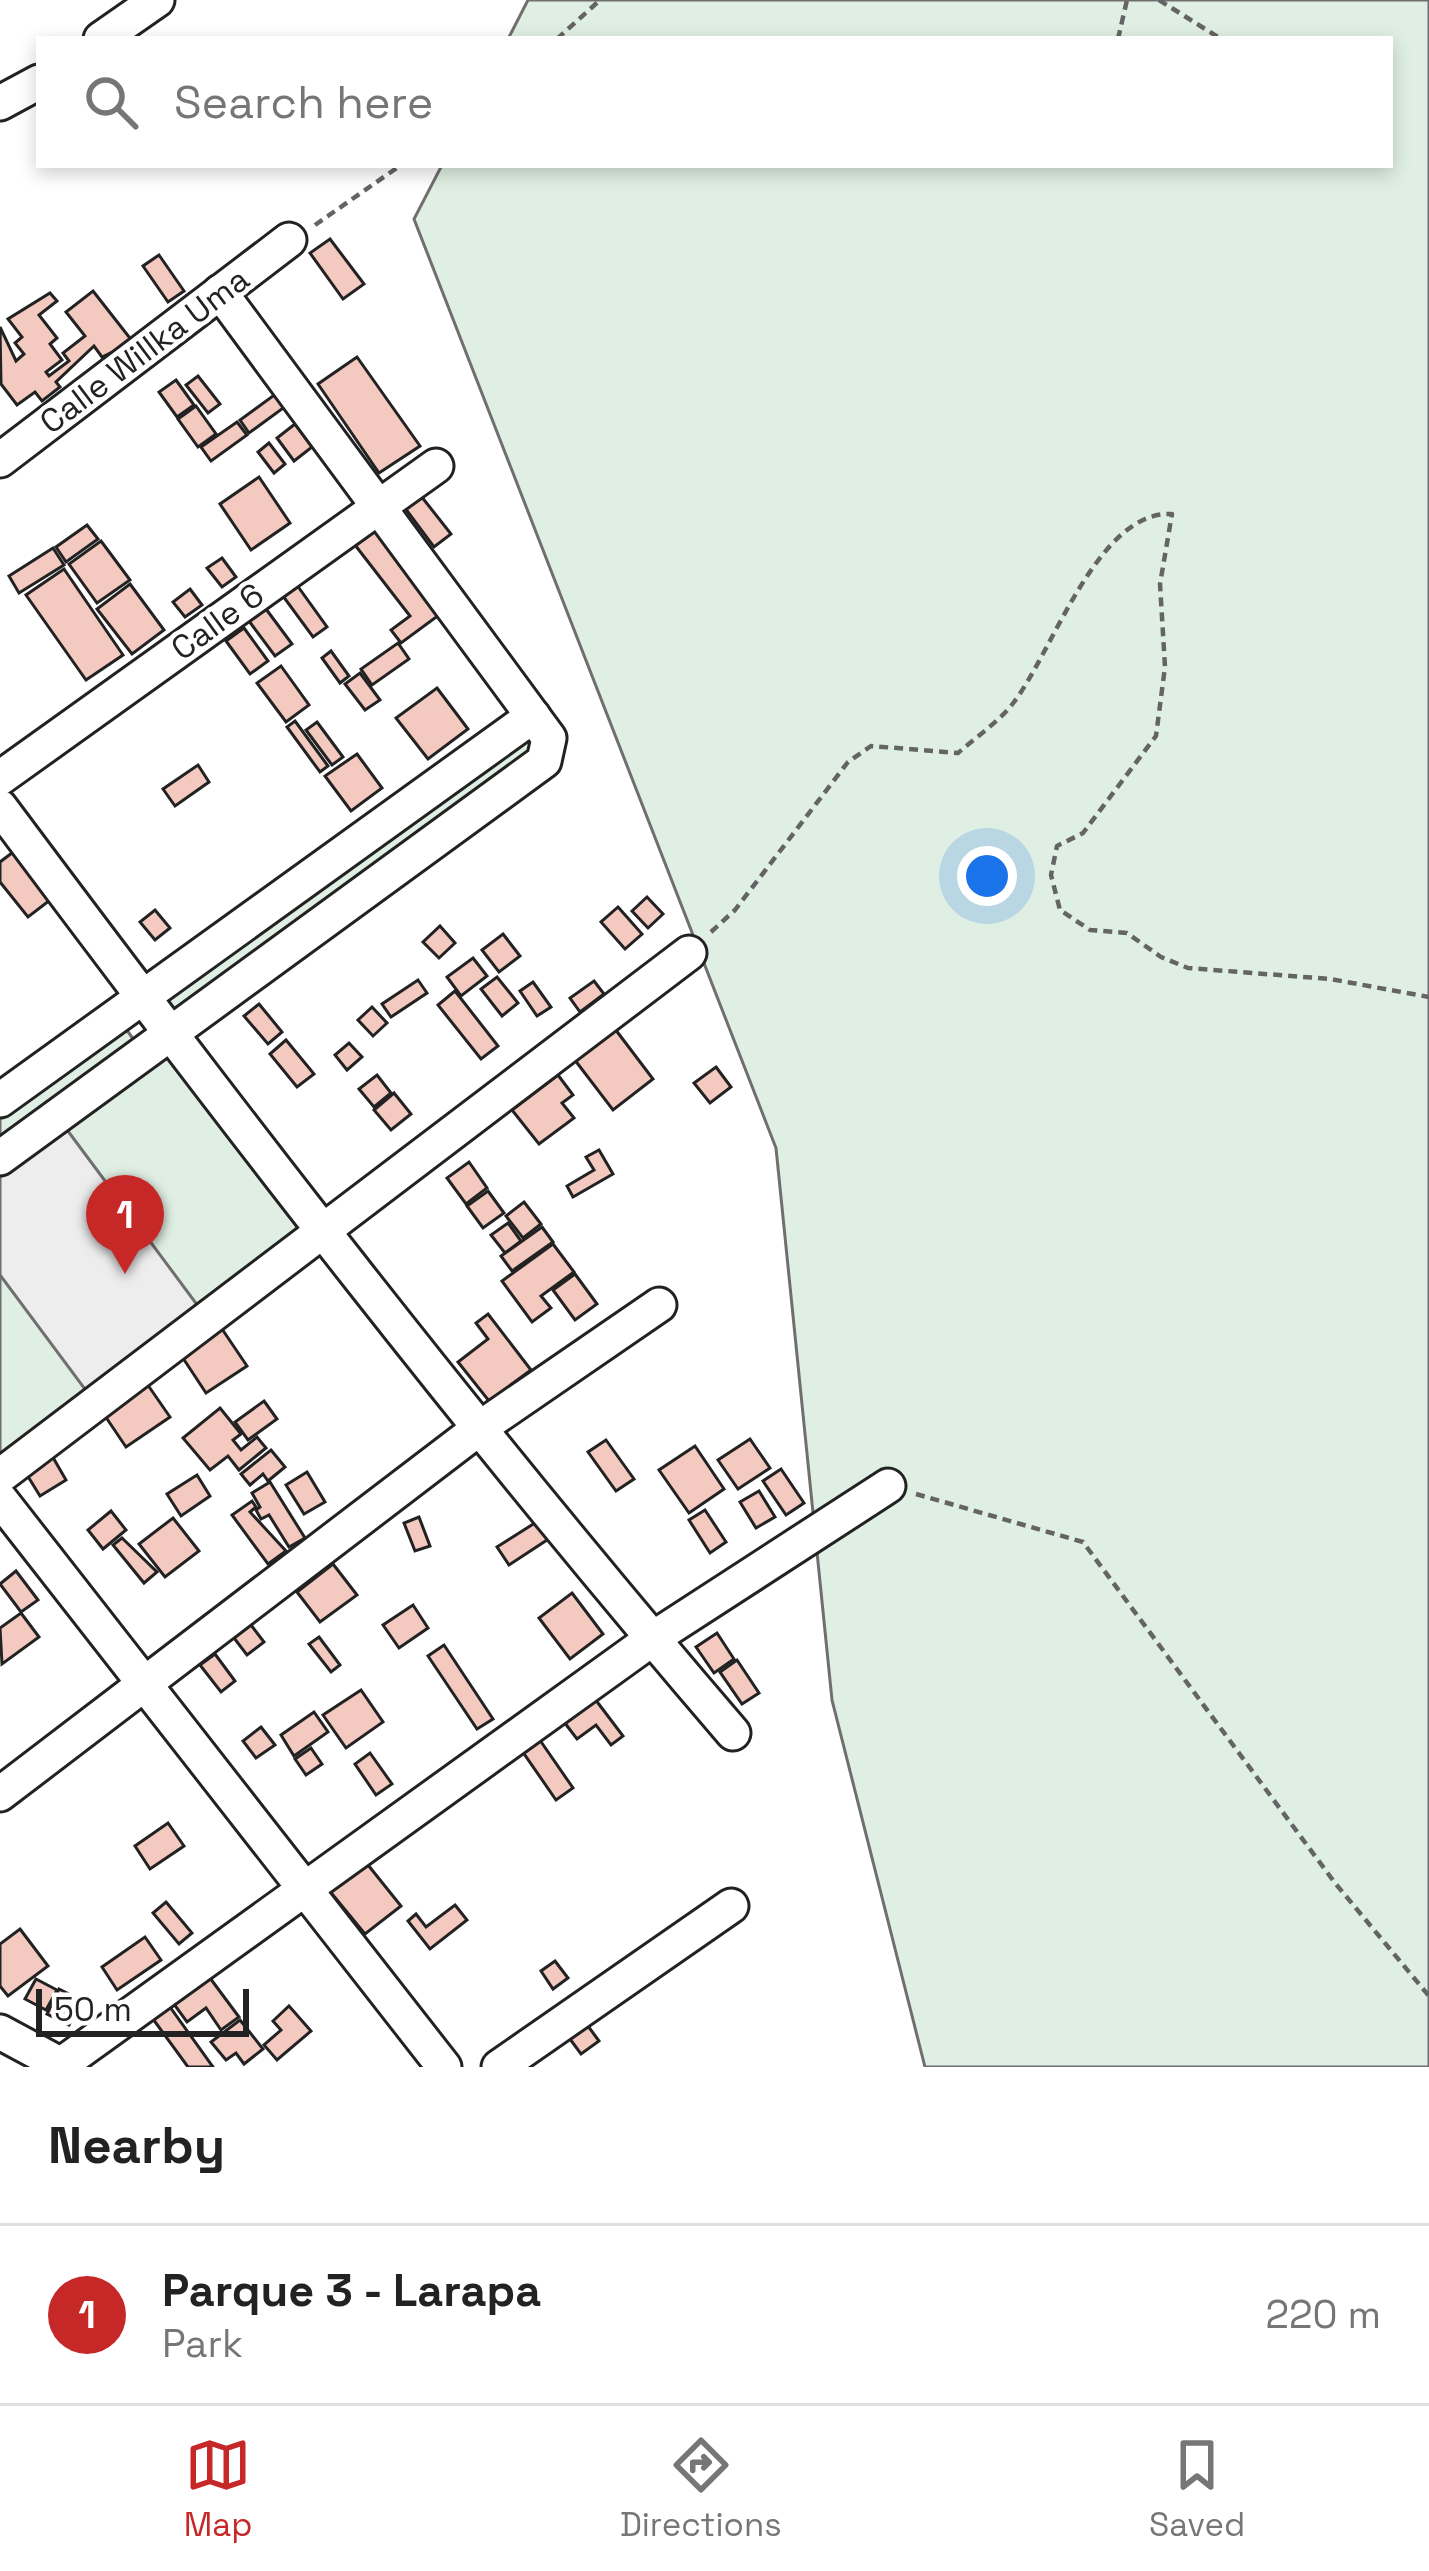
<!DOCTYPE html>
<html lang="en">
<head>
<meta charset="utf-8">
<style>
  :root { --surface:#fff; --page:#f6f6f6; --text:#222; --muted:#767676; --line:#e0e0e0; --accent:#c62828 }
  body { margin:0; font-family:"Space Grotesk",sans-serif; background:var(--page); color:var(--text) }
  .scale { position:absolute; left:36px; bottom:30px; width:213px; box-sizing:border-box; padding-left:12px; border:6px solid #222; border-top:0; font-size:33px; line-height:42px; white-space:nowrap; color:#222; -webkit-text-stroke:9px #fff; paint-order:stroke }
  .you { position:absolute; left:987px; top:876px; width:42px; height:42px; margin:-30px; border:9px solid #fff; border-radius:50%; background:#1a73e8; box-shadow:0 0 0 18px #1a73e833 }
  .badge { display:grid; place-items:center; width:78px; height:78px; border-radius:50%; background:var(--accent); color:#fff; font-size:39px; font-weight:700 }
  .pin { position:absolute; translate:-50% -99px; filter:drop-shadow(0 3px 6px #0008) }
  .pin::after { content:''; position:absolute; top:63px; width:42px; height:36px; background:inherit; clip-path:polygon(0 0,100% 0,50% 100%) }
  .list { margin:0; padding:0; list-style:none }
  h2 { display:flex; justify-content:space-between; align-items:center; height:156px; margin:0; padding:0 48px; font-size:51px }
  h2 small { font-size:39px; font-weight:400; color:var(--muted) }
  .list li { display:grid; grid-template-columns:78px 1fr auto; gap:36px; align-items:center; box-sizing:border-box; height:180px; padding:0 48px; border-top:3px solid var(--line) }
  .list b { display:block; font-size:45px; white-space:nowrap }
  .list p { margin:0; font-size:39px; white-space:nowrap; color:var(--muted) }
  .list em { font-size:39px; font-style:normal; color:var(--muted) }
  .icon { flex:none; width:66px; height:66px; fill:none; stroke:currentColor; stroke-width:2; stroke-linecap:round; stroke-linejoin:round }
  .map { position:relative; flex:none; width:1429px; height:2067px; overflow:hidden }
  .search { position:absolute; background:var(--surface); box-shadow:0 6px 18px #0003; left:36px; right:36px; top:36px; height:132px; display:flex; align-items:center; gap:30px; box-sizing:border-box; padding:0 42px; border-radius:0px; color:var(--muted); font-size:45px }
  .sheet { height:336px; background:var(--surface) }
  nav { display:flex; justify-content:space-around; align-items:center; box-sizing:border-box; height:168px; border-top:3px solid var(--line); background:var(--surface); font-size:33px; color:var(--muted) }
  nav a { display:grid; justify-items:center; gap:6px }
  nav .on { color:var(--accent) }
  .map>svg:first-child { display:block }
  .green { fill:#e0efe3; stroke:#6f6f6f; stroke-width:3 }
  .parking { fill:#ededed; stroke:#6f6f6f; stroke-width:3 }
  .building { fill:#f3c9c0; stroke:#222; stroke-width:3 }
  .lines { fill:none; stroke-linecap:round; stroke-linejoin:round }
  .minor-casing { stroke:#222; stroke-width:39 }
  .path { stroke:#646464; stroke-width:4.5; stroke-dasharray:9 6; stroke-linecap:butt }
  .minor { stroke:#fff; stroke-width:33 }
  .labels { text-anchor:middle; stroke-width:9; stroke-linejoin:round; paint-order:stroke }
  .street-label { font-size:33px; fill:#222; stroke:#fff }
</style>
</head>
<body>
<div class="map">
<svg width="1429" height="2067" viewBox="0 0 1429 2067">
  <rect width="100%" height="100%" fill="#fff"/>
  <g class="green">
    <polygon points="528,0 1429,0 1429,2067 925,2067 832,1700 776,1148 414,219 442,165 1390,165 1390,39 508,39"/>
    <polygon points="529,735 535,749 176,1011 162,1003"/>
    <polygon points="121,1022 134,1040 0,1141 0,1114"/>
    <polygon points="160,1046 304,1233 0,1462 0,1163"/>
  </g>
  <polygon class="parking" points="59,1119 201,1310 90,1396 0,1275 0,1163"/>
  <g class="building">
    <polygon points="330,239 364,284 343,299 310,253"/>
    <polygon points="159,255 184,291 168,302 143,266"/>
    <polygon points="93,291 133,342 102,357 94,346 56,382 60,387 42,401 35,392 17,405 1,384 0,327 16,361 24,354 15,343 22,337 8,319 50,293 57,301 39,315 57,338 50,344 62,360 46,372 49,376 69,361 63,353 85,336 66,312"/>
    <polygon points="357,357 420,446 379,473 318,384"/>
    <polygon points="198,376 220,404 208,413 186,385"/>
    <polygon points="176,380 194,405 177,417 159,392"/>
    <polygon points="277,393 286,406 249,433 240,420"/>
    <polygon points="196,406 216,434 198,447 178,419"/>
    <polygon points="237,422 247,435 211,461 201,447"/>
    <polygon points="295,424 312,447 294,461 277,438"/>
    <polygon points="269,443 285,464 274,473 258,452"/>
    <polygon points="259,477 290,523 251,550 220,504"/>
    <polygon points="421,496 451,534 434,547 405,508"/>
    <polygon points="87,525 98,539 66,562 56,547"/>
    <polygon points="375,530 439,615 401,643 391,630 410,616 355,545"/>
    <polygon points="101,541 130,580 97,603 69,564"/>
    <polygon points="53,548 64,565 19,593 9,576"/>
    <polygon points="222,558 236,577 222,587 207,568"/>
    <polygon points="64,569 123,655 86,680 26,595"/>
    <polygon points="294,581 327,627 313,637 280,592"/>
    <polygon points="130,584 164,630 132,654 97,609"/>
    <polygon points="190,589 202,605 185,617 173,602"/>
    <polygon points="266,609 292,644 275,656 249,621"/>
    <polygon points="244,628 268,661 250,674 226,641"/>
    <polygon points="398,643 409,659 372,685 361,669"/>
    <polygon points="331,651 349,676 340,683 322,658"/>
    <polygon points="281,666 309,705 286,722 257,683"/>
    <polygon points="360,673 380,700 365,710 345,684"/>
    <polygon points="437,688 468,729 428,759 396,718"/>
    <polygon points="295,721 328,766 320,772 287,727"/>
    <polygon points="317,722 343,757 332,765 306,730"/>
    <polygon points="357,754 382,788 351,811 325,776"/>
    <polygon points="198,765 209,782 175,806 163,789"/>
    <polygon points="33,837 71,884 28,917 0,882 0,862"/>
    <polygon points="647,897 663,914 648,928 632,911"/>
    <polygon points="618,907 642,934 625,949 601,922"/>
    <polygon points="155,910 170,928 155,940 140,922"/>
    <polygon points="440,926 455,943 439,958 423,942"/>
    <polygon points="503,934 520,956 499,972 482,950"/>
    <polygon points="473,958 487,976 461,996 447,977"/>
    <polygon points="497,977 518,1003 502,1016 481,989"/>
    <polygon points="418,980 427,993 391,1017 382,1004"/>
    <polygon points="594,981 604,994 580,1012 570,998"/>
    <polygon points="533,982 551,1007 537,1016 520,991"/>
    <polygon points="455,991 498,1046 481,1059 438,1005"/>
    <polygon points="259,1004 282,1032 268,1044 244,1016"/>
    <polygon points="372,1007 387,1023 373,1036 358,1020"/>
    <polygon points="612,1025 653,1079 613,1110 571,1055"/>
    <polygon points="286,1040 314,1074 297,1087 270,1054"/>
    <polygon points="349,1043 362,1057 347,1070 335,1055"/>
    <polygon points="716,1067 731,1087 710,1103 694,1083"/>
    <polygon points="377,1075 391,1093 374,1107 359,1089"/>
    <polygon points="558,1075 573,1095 562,1103 574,1118 539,1144 512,1110"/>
    <polygon points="394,1093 411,1114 391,1130 374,1110"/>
    <polygon points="599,1150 613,1174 573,1197 567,1186 594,1170 586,1157"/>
    <polygon points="469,1162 487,1188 466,1204 447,1178"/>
    <polygon points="488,1191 504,1213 483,1228 467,1206"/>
    <polygon points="524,1202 541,1224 523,1238 506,1216"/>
    <polygon points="508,1223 521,1241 505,1253 491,1235"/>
    <polygon points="542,1227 553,1242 512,1271 501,1256"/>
    <polygon points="553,1244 574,1272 541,1296 551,1308 532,1322 502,1281"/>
    <polygon points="575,1274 597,1304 575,1320 553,1290"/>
    <polygon points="488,1314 531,1370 489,1401 458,1362 488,1339 476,1323"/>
    <polygon points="218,1323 247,1366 206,1393 177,1349"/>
    <polygon points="143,1378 170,1417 126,1447 99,1407"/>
    <polygon points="264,1401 277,1419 248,1440 235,1422"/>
    <polygon points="220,1408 241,1434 233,1440 241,1450 257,1437 266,1448 239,1470 228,1456 210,1470 183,1438"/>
    <polygon points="750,1439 770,1468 738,1489 718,1460"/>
    <polygon points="606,1440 634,1479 616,1491 588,1452"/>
    <polygon points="695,1446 724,1489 689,1513 659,1470"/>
    <polygon points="271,1450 285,1467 268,1481 263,1474 250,1485 241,1474"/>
    <polygon points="51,1454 66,1480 40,1496 24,1470"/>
    <polygon points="781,1469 804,1503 786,1515 763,1481"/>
    <polygon points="307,1472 325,1502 304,1514 286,1485"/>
    <polygon points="197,1475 210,1496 181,1516 167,1494"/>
    <polygon points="270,1482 305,1538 289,1547 269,1515 261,1519 256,1510 260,1507 252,1493"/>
    <polygon points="759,1491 775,1517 756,1528 740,1502"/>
    <polygon points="252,1501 256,1507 250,1512 286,1551 268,1564 232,1515"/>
    <polygon points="705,1510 726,1542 710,1553 689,1520"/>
    <polygon points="111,1511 126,1530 103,1549 88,1530"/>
    <polygon points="419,1517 430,1546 415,1551 404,1523"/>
    <polygon points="173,1518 199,1551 165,1577 139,1544"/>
    <polygon points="538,1521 550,1538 509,1565 497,1547"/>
    <polygon points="122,1538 157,1572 144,1583 113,1545"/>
    <polygon points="333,1564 357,1595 320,1622 297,1592"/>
    <polygon points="16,1571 38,1600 21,1612 0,1584"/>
    <polygon points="572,1593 603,1634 570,1659 539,1618"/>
    <polygon points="413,1605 428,1628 399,1648 383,1625"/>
    <polygon points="21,1613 39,1637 2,1664 0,1628"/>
    <polygon points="251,1625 264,1642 247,1655 234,1638"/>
    <polygon points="717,1633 734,1659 714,1673 696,1647"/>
    <polygon points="319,1637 340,1665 331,1672 309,1644"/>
    <polygon points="444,1645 493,1719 477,1729 428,1656"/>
    <polygon points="215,1654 235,1681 221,1692 200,1665"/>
    <polygon points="737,1660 759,1693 742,1704 720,1672"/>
    <polygon points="361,1690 383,1722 346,1748 323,1715"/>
    <polygon points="595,1699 623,1736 611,1745 596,1725 577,1739 564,1722"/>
    <polygon points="314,1712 328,1732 294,1756 281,1735"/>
    <polygon points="261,1727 275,1745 256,1758 243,1741"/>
    <polygon points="535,1733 573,1788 556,1800 518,1745"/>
    <polygon points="311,1748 322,1764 306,1775 295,1759"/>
    <polygon points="370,1753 392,1784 376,1795 355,1764"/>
    <polygon points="168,1823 184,1846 150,1869 135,1846"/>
    <polygon points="364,1860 401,1906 365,1934 328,1889"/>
    <polygon points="166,1902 192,1933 179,1944 153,1913"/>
    <polygon points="455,1905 467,1920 430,1949 408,1921 416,1914 426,1927"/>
    <polygon points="20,1929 48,1966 8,1996 0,1986 0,1944"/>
    <polygon points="145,1937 161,1960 117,1990 102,1967"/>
    <polygon points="555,1961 568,1978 553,1989 541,1971"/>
    <polygon points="207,1974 239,2017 221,2030 206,2008 187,2022 171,2000"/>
    <polygon points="36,1979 57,1990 46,2010 25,1999"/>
    <polygon points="59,1989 81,2000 69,2025 47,2014"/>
    <polygon points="289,2006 311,2031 277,2060 264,2045 281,2030 273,2021"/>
    <polygon points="170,2007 213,2067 188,2067 153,2019"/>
    <polygon points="240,2020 263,2049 244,2064 236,2053 226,2060 211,2042"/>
    <polygon points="585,2022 599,2041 581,2054 567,2035"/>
  </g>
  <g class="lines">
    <g class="minor-casing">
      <g id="minor">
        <polyline points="101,39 157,0"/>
        <polyline points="0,103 39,82"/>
        <polyline points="0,460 289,240"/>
        <polyline points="0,778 436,466"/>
        <path d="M0 807C236 1123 476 1434 733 1733"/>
        <polyline points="0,1100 533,716"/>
        <polyline points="0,1158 544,761 549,738 220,292"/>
        <polyline points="0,1476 689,953"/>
        <polyline points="0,1499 444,2067"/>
        <polyline points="0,1794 477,1430 659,1305"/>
        <polyline points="0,2032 65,2067"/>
        <polyline points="62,2064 652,1639 888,1486"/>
        <polyline points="499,2067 731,1906"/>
      </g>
    </g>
    <g class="path">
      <polyline points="1159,0 1221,39"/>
      <polyline points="557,39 600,0"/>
      <polyline points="1118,39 1127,0"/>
      <polyline points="315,225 401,165"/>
      <path d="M711 932 735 910 848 762 871 746 958 753C976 737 1000 721 1014 702 1053 651 1098 510 1172 514L1160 584 1165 667 1156 736 1083 833 1057 846 1051 875 1060 910 1090 930 1127 933 1161 957 1188 968 1330 979 1429 997"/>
      <polyline points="916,1494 1083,1542 1335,1883 1429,1996"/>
    </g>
    <use href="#minor" class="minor"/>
  </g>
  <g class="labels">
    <g class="street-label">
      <text transform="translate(144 350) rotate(-37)" y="12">Calle Willka Uma</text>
      <text transform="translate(217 621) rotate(-36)" y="12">Calle 6</text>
    </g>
  </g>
</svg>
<div class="scale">50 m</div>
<div class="you"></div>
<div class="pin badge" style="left:125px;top:1274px">1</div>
<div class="search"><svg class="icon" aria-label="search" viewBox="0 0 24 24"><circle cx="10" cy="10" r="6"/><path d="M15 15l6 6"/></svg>Search here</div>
</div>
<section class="sheet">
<h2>Nearby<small></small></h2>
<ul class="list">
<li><span class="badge">1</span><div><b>Parque 3 - Larapa</b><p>Park</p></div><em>220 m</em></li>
</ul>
</section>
<nav>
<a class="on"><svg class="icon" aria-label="map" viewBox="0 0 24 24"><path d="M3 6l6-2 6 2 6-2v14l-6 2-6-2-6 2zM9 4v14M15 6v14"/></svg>Map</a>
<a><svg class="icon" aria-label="directions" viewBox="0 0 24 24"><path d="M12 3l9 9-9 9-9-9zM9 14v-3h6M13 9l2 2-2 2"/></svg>Directions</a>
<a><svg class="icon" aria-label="saved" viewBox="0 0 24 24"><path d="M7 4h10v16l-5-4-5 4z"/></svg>Saved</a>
</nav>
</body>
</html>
